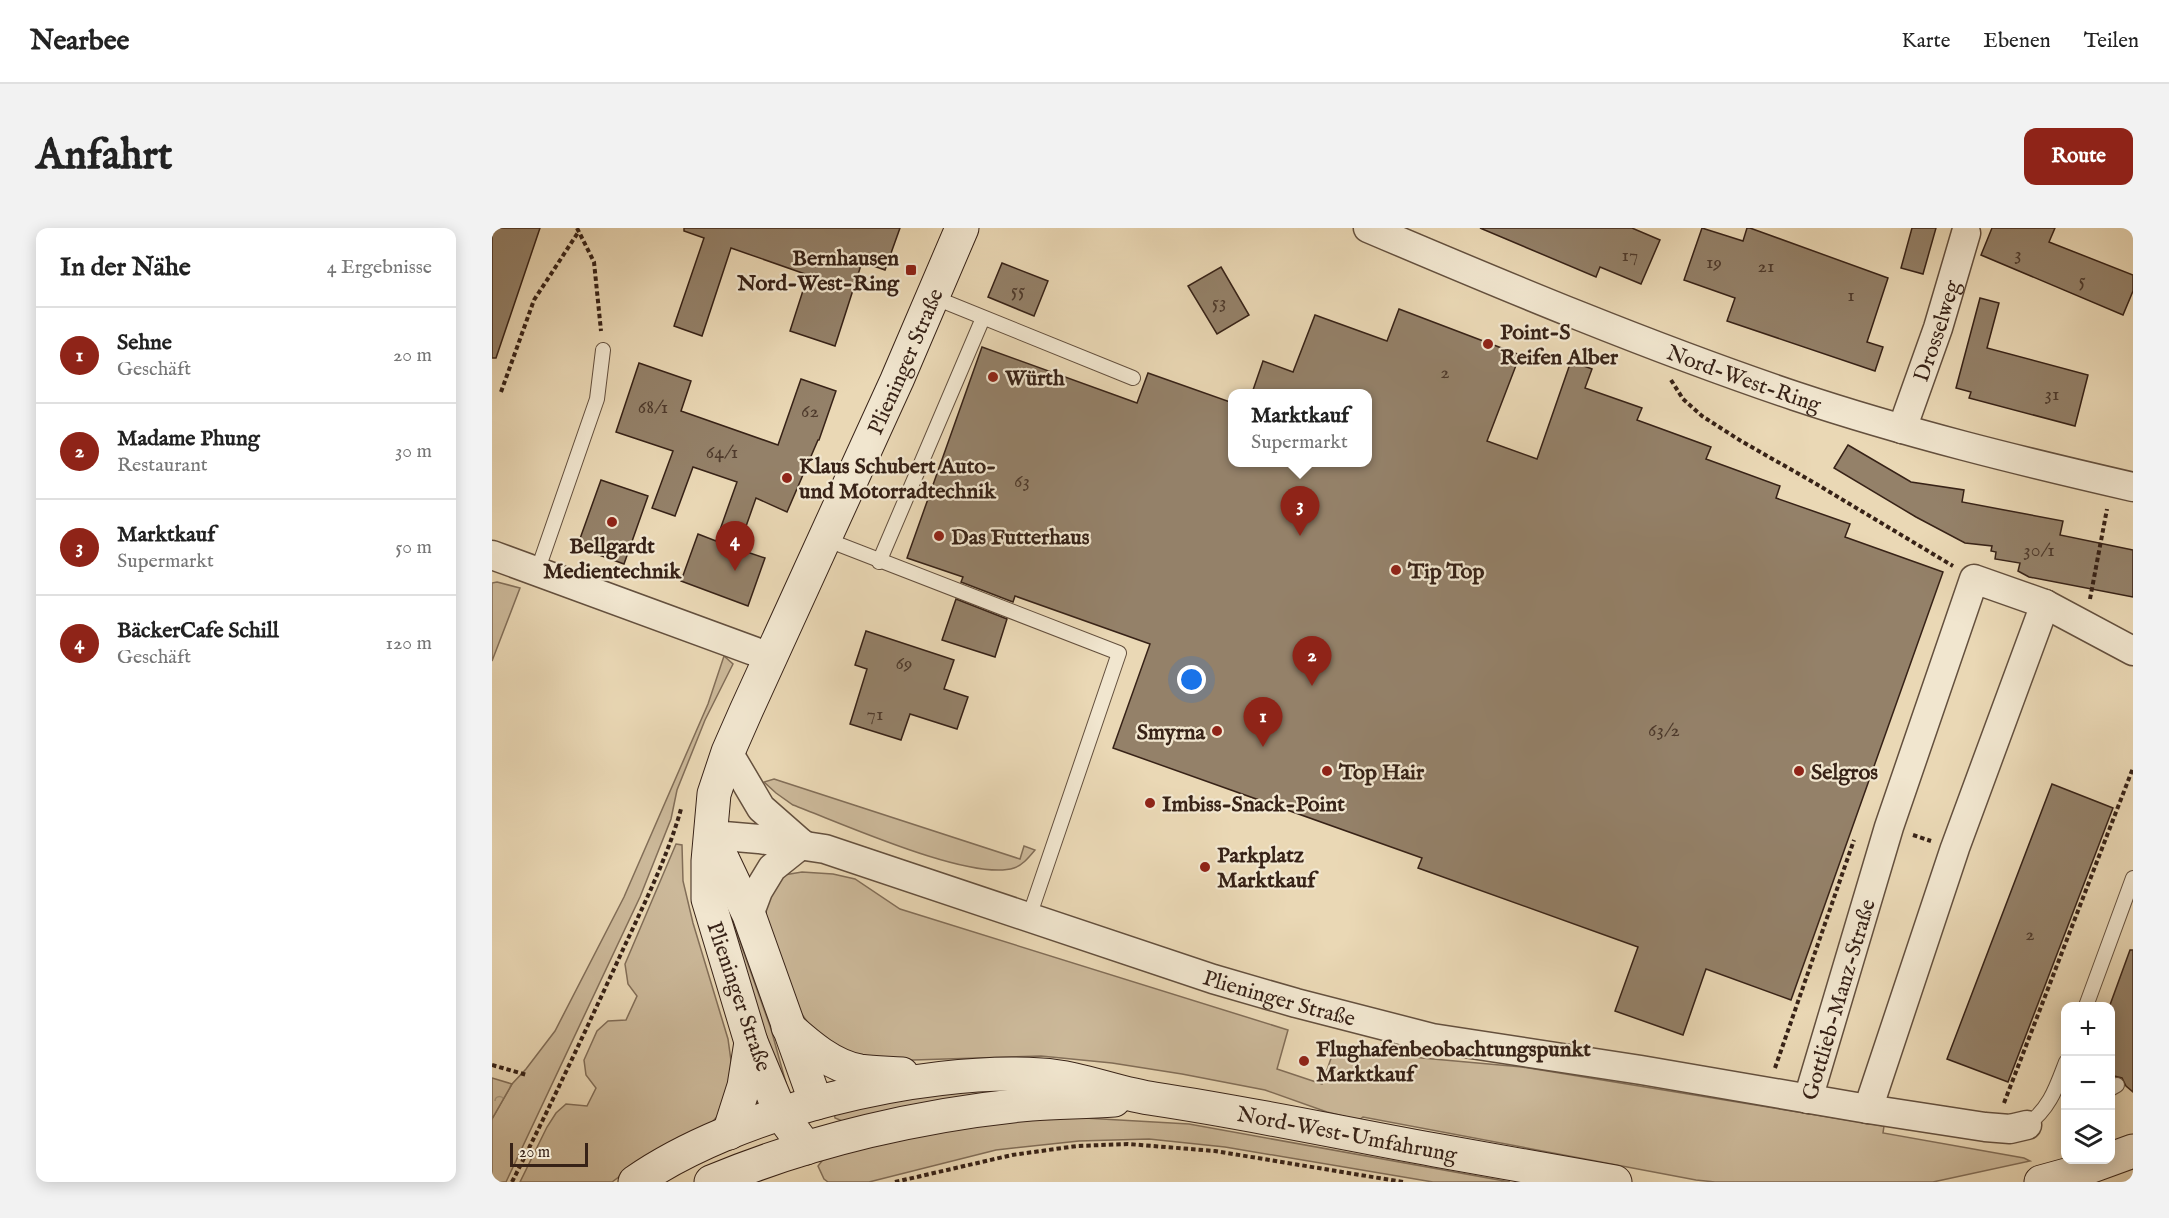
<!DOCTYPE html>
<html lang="de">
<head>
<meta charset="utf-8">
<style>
  :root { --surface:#fff; --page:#f2f2f2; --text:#222; --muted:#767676; --line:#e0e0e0; --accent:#8f2418 }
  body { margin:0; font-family:"IM FELL English",serif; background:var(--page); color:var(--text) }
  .controls { position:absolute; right:18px; bottom:18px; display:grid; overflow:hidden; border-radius:12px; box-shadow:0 3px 15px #0003 }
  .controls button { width:54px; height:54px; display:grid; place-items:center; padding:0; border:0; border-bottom:2px solid var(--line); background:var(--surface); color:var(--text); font:30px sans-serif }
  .scale { position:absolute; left:18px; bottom:15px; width:78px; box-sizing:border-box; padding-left:6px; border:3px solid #372217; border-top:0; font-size:16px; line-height:21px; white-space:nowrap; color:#372217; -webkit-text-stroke:4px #f1e6cf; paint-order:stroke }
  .you { position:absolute; left:700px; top:452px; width:21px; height:21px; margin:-15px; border:4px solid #fff; border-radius:50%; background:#1a73e8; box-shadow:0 0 0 9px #1a73e833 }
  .badge { display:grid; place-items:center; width:39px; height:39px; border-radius:50%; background:var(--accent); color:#fff; font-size:20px; font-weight:700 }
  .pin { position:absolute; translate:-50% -50px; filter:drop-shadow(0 2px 3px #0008) }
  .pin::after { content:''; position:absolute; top:32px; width:21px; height:18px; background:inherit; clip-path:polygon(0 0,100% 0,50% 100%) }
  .popup { position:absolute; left:736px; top:161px; width:144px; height:78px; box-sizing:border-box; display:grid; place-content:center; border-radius:12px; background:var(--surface); filter:drop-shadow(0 2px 4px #0005); font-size:20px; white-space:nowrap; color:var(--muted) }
  .popup b { font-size:22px; color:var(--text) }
  .popup::after { content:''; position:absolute; left:50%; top:100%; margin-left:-12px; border:12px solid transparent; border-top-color:var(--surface) }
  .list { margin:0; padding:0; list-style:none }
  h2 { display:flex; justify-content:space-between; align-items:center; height:78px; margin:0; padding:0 24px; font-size:26px }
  h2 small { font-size:20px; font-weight:400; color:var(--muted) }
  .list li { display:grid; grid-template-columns:39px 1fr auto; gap:18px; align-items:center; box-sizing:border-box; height:96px; padding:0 24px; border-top:2px solid var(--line) }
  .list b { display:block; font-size:22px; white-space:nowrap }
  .list p { margin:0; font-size:20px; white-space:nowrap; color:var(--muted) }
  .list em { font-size:20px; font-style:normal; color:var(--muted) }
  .icon { flex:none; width:33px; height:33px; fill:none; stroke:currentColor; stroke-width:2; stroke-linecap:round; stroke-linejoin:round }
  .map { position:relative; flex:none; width:1641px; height:954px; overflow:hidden; border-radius:12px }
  header { display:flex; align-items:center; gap:36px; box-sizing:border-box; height:84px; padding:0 30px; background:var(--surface); border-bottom:2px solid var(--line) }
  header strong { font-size:28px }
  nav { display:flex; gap:33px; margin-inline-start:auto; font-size:21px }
  .intro { display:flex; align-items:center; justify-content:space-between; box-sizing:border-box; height:144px; padding:0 36px }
  h1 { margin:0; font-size:42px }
  .button { padding:15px 27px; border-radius:12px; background:var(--accent); color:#fff; font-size:21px; font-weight:700 }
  main { display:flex; gap:36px; padding:0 36px }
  aside { flex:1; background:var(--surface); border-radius:12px; box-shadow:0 3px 15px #0003 }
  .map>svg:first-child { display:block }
  .green { fill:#ccb99a; stroke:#826e58; stroke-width:1.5 }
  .forest { fill:url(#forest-crowns); stroke:#826e58; stroke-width:1.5 }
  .building { fill:#948169; stroke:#372217; stroke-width:1.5 }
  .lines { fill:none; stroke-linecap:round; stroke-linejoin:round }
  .lane-casing { stroke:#64503e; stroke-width:16 }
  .street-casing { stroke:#64503e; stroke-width:31 }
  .secondary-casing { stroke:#372217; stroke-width:35 }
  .path { stroke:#372217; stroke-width:4; stroke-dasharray:4.5 3; stroke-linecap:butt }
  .lane { stroke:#f1e6cf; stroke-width:14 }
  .street { stroke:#f1e6cf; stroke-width:28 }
  .secondary { stroke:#f1e6cf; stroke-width:33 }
  .poi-dot { fill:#8f2418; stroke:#f1e6cf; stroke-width:2 }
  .labels { text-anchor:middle; stroke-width:4.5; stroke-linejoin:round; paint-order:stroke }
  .number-label { font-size:20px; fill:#4e3a2c }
  .poi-label { font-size:22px; font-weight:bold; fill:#372217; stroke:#f1e6cf; text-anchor:start }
  .street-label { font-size:22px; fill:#372217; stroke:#f1e6cf }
</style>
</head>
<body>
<header>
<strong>Nearbee</strong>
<nav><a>Karte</a><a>Ebenen</a><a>Teilen</a></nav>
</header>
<div class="intro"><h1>Anfahrt</h1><a class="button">Route</a></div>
<main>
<aside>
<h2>In der Nähe<small>4 Ergebnisse</small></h2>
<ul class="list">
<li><span class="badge">1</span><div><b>Sehne</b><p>Geschäft</p></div><em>20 m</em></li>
<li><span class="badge">2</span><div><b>Madame Phung</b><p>Restaurant</p></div><em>30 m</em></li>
<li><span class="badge">3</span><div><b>Marktkauf</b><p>Supermarkt</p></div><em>50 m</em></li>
<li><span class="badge">4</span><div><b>BäckerCafe Schill</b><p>Geschäft</p></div><em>120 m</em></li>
</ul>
</aside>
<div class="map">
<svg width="1641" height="954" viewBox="0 0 1641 954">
  <defs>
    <pattern id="forest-crowns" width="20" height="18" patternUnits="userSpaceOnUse" patternTransform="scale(1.5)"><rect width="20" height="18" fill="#ccb99a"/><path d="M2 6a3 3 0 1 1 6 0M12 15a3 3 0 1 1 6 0" fill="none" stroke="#a6967d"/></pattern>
  </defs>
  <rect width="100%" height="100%" fill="#ead8b5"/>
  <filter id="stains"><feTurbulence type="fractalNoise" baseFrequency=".00333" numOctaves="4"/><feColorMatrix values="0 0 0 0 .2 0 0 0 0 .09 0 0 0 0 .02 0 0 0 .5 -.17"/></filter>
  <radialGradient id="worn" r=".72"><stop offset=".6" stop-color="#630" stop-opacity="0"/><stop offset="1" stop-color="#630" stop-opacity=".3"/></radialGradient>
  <g class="green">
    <polygon points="5,354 28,360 0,433 0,355"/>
    <polygon points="232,428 241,436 213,492 185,562 179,591 148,669 14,954 0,954 0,891 20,856 34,841 63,803 132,669 216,476"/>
    <path d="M282 551 528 631 532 618 543 622C537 629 531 637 522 640 479 654 347 594 301 577L284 565 272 554Z"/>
    <polygon points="184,616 190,617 191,653 201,695 236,811 240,840 229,884 216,899 139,940 120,954 28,954 55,899 64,885 74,876 95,878 104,860 94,847 92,832 105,803 116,793 134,792 145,768 136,756 133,736"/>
    <polygon points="310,644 341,646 363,651 408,681 796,802 785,841 830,856 843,819 930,830 1030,839 1392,898 1391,905 1532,930 1538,933 1441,954 1223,954 1204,952 871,889 867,892 835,884 773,862 690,846 620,835 549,828 421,832 397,835 369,832 321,802 307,782 274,688 275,667 292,647"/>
    <polygon points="236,680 279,801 294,855 292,861 288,861"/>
    <polygon points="512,862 517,864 355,895 343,890 342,885 437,864"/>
    <polygon points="575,889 697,896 1018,954 941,954 733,919 657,911 587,913 504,922 377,954 336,954 332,951 326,938 333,929 470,898"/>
  </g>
  <polygon class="forest" points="0,850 20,856 0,891"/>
  <g class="building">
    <polygon points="0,0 48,0 4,130 0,130"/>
    <polygon points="192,0 408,0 393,42 370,34 343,118 298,103 316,47 239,20 210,108 182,98 212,10 192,3"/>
    <polygon points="988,0 1140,0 1168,12 1149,56 1108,39 1104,49"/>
    <polygon points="1210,0 1251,13 1255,0 1258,0 1396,50 1375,114 1391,119 1383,143 1235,93 1243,70 1192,52"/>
    <polygon points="1420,0 1444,0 1431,46 1409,40"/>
    <polygon points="1500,0 1563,0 1557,14 1641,47 1641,63 1631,87 1489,27"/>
    <polygon points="510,35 556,53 542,88 496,69"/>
    <polygon points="729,39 757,87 725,106 696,58"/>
    <polygon points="1488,70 1507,75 1495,120 1596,147 1583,198 1477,170 1479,164 1464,160"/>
    <polygon points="907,81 1028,127 995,213 1045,231 1079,133 1100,141 1093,160 1150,180 1145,192 1219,219 1214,231 1288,258 1284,270 1358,296 1353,309 1451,344 1299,772 1214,741 1191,807 1123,783 1146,719 926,640 930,630 621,520 658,416 523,368 521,374 469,354 471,349 415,330 490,119 645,175 656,145 741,175 741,234 876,234 876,165 760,165 771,133 801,144 823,87 895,113"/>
    <polygon points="147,135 199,153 189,183 286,217 309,151 344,163 327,212 326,212 295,284 264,270 246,321 273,330 256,378 189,353 206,306 224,313 245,254 201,239 183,288 160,280 181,223 124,204"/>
    <polygon points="1356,217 1419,254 1472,262 1470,274 1571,293 1568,307 1641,322 1641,369 1537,349 1526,343 1528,335 1503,331 1504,324 1499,323 1500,318 1473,315 1424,289 1342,240"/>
    <polygon points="109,252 156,268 132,336 85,319"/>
    <polygon points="464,371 515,391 503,429 450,412"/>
    <polygon points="374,403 462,432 452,461 476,469 465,501 418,486 409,512 358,496 375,441 363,437"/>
    <polygon points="1560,556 1621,580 1516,854 1455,831"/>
    <polygon points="1638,722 1641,722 1641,864 1634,858 1630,850 1618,847 1618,777"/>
  </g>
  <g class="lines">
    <g class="lane-casing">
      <g id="lane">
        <polyline points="441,69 641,150"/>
        <polyline points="333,311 627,425 537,689"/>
        <polyline points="387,334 491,90"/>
        <polyline points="45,344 105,171 111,122"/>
        <polyline points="1594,778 1641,650"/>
        <polyline points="1618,861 1625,857"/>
        <path d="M1535 897C1558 880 1564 860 1574 834"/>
      </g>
    </g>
    <g class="street-casing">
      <g id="street">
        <path id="s1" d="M876 0C1017 60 1158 119 1303 168 1414 205 1528 233 1641 259"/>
        <path id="s2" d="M1410 201 1446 100 1474 5"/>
        <polyline points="0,327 278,429"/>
        <polyline points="236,524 269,580 310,616"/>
        <path id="s3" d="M220 607 267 611 333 621 721 751 804 775 940 810 1149 842 1376 881 1463 620 1553 376"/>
        <polyline points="257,687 266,663 280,640 310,616"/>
        <path id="s4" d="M1316 871 1397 599 1482 351 1553 376 1641 423"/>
        <polyline points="1376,881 1493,899 1518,901 1535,897"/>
      </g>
    </g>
    <g class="secondary-casing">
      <g id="secondary">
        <polyline points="220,609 257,687 324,875"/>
        <path d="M296 799C316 817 340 838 368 843 381 845 396 845 410 846"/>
        <polyline points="237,905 252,858 259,814"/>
        <path id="s5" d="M314 920 289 886 259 814 216 671V633L222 566 236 524 254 483 405 152 470 0"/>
        <path id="s6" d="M143 954C243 884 428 839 549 847 588 849 625 866 663 871 757 885 849 905 943 922 1003 933 1063 943 1123 954"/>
        <path d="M219 954C319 912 432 886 539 876 567 874 595 874 622 872"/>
        <polyline points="1549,954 1578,946 1641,923"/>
      </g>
    </g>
    <g class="path">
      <polyline points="85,0 102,34 109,103"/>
      <polyline points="1179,152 1191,171 1210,188 1249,213 1321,254 1461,338"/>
      <polyline points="9,164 42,72 87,3"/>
      <polyline points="1598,371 1615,281"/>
      <polyline points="1421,607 1439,613"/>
      <polyline points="0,837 35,847"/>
      <polyline points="1283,840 1362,612"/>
      <polyline points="1512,875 1641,540"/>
      <path d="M20 954C58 879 93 804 128 728 150 680 175 631 189 581"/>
      <polyline points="403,954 520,927 585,918 636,916 723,923 911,954"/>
    </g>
    <use href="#lane" class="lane"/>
    <use href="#street" class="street"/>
    <use href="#secondary" class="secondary"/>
  </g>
  <g class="poi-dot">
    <rect x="413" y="36" width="12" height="12" rx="3"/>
    <circle cx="996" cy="116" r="6"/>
    <circle cx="501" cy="149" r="6"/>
    <circle cx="295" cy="250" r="6"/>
    <circle cx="120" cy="294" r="6"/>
    <circle cx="447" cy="308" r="6"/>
    <circle cx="904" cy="342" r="6"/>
    <circle cx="725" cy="503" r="6"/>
    <circle cx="835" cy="543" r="6"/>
    <circle cx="1307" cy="543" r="6"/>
    <circle cx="658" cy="575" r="6"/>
    <circle cx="713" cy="639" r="6"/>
    <circle cx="812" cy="833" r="6"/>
  </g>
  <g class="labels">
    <g class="number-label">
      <text x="1526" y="32">3</text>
      <text x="1138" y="33">17</text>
      <text x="1222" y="40">19</text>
      <text x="1274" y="44">21</text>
      <text x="1590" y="58">5</text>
      <text x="526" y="68">55</text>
      <text x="1359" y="73">1</text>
      <text x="727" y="80">53</text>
      <text x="953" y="150">2</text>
      <text x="1560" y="172">31</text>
      <text x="161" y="185">68/1</text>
      <text x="318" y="189">62</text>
      <text x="230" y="230">64/1</text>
      <text x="530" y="259">63</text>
      <text x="1547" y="328">30/1</text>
      <text x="412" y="441">69</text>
      <text x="383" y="492">71</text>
      <text x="1172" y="508">63/2</text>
      <text x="1538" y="712">2</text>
    </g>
    <g class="poi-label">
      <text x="407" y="37" text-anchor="end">Bernhausen<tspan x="407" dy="25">Nord-West-Ring</tspan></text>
      <text x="1008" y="111">Point-S<tspan x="1008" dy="25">Reifen Alber</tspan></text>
      <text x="513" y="157">Würth</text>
      <text x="307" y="245">Klaus Schubert Auto-<tspan x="307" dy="25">und Motorradtechnik</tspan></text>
      <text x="459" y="316">Das Futterhaus</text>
      <text x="120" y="325" text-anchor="middle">Bellgardt<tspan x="120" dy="25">Medientechnik</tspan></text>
      <text x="916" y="350">Tip Top</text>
      <text x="713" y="511" text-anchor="end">Smyrna</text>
      <text x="847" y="551">Top Hair</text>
      <text x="1319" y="551">Selgros</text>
      <text x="670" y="583">Imbiss-Snack-Point</text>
      <text x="725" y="634">Parkplatz<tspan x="725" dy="25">Marktkauf</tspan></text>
      <text x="824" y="828">Flughafenbeobachtungspunkt<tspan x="824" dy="25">Marktkauf</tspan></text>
    </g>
    <g class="street-label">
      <text dy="8" stroke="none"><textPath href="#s2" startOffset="104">Drosselweg</textPath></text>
      <text dy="8" stroke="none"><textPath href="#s5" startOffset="848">Plieninger Straße</textPath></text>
      <text dy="8" stroke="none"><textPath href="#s1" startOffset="405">Nord-West-Ring</textPath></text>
      <text dy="8" stroke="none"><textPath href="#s4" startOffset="104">Gottlieb-Manz-Straße</textPath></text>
      <text transform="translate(248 768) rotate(71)" y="8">Plieninger Straße</text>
      <text dy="8" stroke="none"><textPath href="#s3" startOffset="592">Plieninger Straße</textPath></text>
      <text dy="8" stroke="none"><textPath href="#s6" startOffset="738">Nord-West-Umfahrung</textPath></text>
    </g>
  </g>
  <rect width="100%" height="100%" filter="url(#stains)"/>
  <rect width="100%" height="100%" fill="url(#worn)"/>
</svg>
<div class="controls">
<button>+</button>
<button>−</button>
<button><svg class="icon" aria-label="layers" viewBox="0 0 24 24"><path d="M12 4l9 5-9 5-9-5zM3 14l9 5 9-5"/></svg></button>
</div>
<div class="scale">20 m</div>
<div class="you"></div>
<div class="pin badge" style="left:771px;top:519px">1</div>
<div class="pin badge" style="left:820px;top:458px">2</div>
<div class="pin badge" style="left:808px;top:308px">3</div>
<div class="popup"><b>Marktkauf</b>Supermarkt</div>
<div class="pin badge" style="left:243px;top:343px">4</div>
</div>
</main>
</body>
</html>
